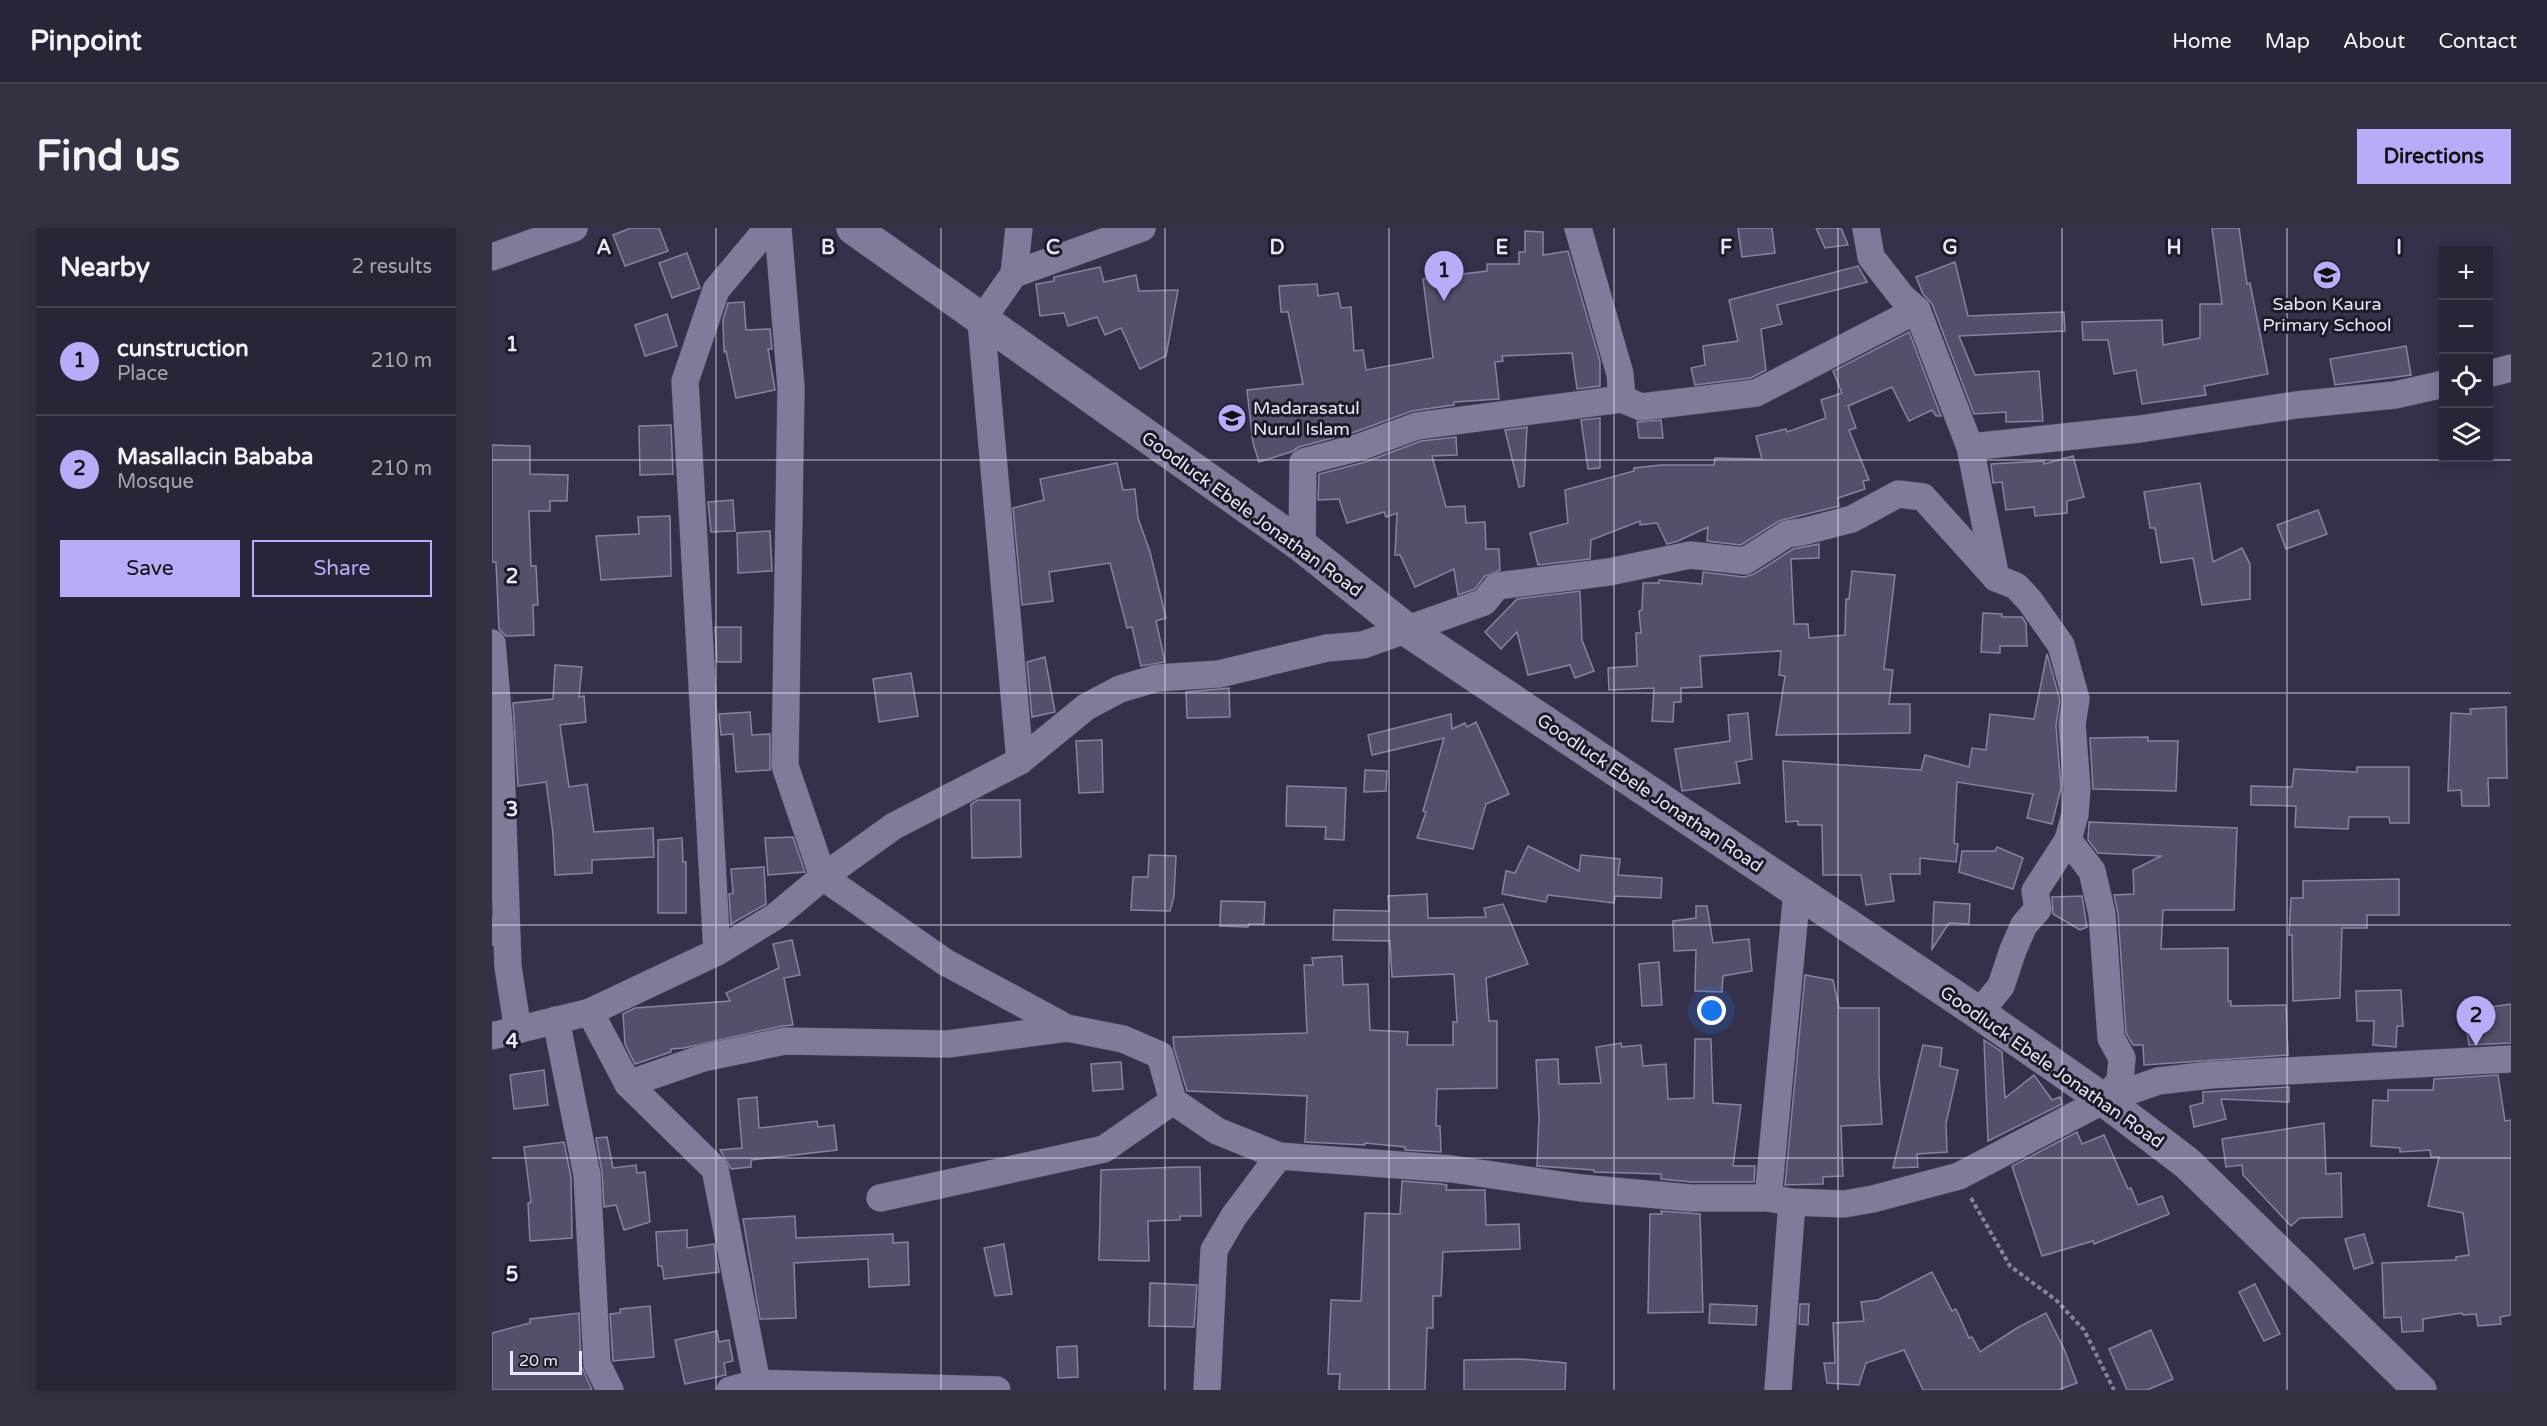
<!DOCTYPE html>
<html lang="en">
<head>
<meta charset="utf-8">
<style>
  :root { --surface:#282538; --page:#343143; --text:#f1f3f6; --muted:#a5a5ae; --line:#444253; --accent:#b6acf8 }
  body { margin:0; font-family:"Varela Round",sans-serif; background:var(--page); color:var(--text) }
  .controls { position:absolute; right:18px; top:18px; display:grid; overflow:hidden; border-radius:0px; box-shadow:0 3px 15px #0003 }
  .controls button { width:54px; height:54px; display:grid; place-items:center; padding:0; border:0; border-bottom:2px solid var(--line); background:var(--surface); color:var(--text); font:30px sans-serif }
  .scale { position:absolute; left:18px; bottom:15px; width:72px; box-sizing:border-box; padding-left:6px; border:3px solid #e8e6f8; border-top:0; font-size:16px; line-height:21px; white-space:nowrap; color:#e8e6f8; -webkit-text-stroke:4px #1c1b27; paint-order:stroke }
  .you { position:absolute; left:1220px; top:783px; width:21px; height:21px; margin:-15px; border:4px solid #fff; border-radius:50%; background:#1a73e8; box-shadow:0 0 0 9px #1a73e833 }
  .badge { display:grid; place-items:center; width:39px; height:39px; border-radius:50%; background:var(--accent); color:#111; font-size:20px; font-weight:700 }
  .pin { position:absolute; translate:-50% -50px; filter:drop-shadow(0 2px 3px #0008) }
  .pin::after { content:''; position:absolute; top:32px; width:21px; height:18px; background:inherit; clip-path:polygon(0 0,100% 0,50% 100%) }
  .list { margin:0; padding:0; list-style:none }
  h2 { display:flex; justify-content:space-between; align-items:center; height:78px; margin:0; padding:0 24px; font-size:26px }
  h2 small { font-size:20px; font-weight:400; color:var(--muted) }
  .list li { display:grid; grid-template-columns:39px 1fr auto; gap:18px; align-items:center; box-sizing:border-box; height:108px; padding:0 24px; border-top:2px solid var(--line) }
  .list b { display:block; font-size:22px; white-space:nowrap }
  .list p { margin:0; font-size:20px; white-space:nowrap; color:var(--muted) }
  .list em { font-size:20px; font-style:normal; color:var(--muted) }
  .actions { display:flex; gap:12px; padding:18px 24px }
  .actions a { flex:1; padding:14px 0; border:2px solid var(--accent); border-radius:0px; text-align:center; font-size:21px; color:var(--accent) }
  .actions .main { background:var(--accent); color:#111 }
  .icon { flex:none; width:33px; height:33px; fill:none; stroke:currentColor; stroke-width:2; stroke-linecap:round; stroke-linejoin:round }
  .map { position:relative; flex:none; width:2019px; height:1162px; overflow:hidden; border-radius:0px }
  header { display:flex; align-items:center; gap:36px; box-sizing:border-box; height:84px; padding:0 30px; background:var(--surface); border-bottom:2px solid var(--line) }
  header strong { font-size:28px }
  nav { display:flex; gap:33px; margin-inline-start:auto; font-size:21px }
  .intro { display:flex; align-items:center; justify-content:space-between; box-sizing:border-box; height:144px; padding:0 36px }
  h1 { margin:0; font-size:42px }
  .button { padding:15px 27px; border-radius:0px; background:var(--accent); color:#111; font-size:21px; font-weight:700 }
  main { display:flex; gap:36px; padding:0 36px }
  aside { flex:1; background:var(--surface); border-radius:0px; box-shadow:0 3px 15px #0003 }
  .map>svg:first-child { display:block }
  .building { fill:#53506c; stroke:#8683a2; stroke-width:1.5 }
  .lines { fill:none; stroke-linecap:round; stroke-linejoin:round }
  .street-casing { stroke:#514e65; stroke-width:28 }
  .secondary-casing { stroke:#514e65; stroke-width:34 }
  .path { stroke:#858299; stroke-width:4; stroke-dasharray:4.5 3; stroke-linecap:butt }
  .street { stroke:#7f7b9a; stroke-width:27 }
  .secondary { stroke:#7f7b9a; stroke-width:33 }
  .grid { fill:none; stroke:#e8e6f8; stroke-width:1.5; stroke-opacity:0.55 }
  .labels { text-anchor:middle; stroke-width:6; stroke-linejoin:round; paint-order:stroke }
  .poi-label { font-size:18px; fill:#e8e6f8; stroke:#1c1b27 }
  .street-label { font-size:18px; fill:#e8e6f8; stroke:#1c1b27 }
  .grid-label { font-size:20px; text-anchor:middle; font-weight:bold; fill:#e8e6f8; stroke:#1c1b27; stroke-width:6; stroke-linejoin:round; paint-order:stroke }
</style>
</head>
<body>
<header>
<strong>Pinpoint</strong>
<nav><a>Home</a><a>Map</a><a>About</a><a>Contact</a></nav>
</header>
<div class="intro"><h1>Find us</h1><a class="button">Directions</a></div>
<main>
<aside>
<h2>Nearby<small>2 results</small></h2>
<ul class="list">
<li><span class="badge">1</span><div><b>cunstruction</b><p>Place</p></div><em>210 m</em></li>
<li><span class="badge">2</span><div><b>Masallacin Bababa</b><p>Mosque</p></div><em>210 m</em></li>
</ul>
<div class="actions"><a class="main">Save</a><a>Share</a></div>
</aside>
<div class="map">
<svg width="2019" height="1162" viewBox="0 0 2019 1162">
  <rect width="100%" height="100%" fill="#35314b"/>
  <g class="building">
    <polygon points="139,0 167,0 176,23 133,38 121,7"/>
    <polygon points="1246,0 1280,0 1283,25 1250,29"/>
    <polygon points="1324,0 1349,0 1356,17 1333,20"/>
    <polygon points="1720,0 1747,0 1755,56 1758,55 1776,146 1712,158 1714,167 1650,176 1644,142 1622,146 1616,112 1591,112 1590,94 1670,92 1671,117 1708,110 1708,76 1730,76"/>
    <polygon points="1033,3 1051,4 1051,27 1076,23 1108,133 1108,158 1085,161 1080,125 1010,128 1011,133 1003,134 1007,171 962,174 962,177 920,183 863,204 807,219 799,224 767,234 761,215 755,162 811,156 796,84 789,84 787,58 825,56 826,68 846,65 849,80 859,79 862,123 871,122 874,142 941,130 931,51 995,43 995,36 1027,36 1027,24 1033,24"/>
    <polygon points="195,25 208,60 180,70 167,35"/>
    <polygon points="1463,34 1476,88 1572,84 1573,103 1467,108 1483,147 1547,143 1551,193 1514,194 1514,184 1482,186 1440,76 1431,66 1424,49"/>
    <polygon points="1366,38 1375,54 1285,77 1290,96 1269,101 1274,142 1259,150 1203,157 1199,140 1213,137 1211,118 1246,113 1237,72"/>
    <polygon points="608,39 612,54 644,47 647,63 686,62 674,128 648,141 629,100 613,107 605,89 576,98 572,85 548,88 544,56 562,53 562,49"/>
    <polygon points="252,74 254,102 278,101 280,121 276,121 283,162 244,170 234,123 232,124 231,92 236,75"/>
    <polygon points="175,86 185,118 153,128 143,97"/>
    <polygon points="1417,104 1449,188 1444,188 1440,182 1417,193 1400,159 1356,178 1364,200 1357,202 1377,252 1371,253 1373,261 1346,270 1347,278 1287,293 1249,317 1215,313 1216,299 1186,313 1175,316 1165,295 1148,297 1148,293 1099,312 1098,331 1046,337 1038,305 1076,295 1073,262 1142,243 1142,240 1169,237 1222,237 1223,230 1270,231 1264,208 1294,201 1295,204 1334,190 1329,172 1350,165 1341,143"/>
    <polygon points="1914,118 1919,147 1843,157 1838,131"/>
    <polygon points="1108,190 1108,240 1096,241 1089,192"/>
    <polygon points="1169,192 1171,210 1147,210 1145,194"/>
    <polygon points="179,197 181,246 148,247 147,198"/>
    <polygon points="1035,199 1032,258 1027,259 1013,202"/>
    <polygon points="964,209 965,227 940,228 954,279 973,278 974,295 993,294 994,321 1007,321 1008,342 993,348 983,361 966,367 962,341 923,359 908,327 903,327 905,285 894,289 892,284 855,295 847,271 826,272 827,246 873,234 929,213"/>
    <polygon points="0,217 38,218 38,246 76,247 75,273 58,273 58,283 37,283 39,338 44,338 46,377 41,377 42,407 14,408 7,401 4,334 0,334"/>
    <polygon points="1581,228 1592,269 1575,273 1575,285 1543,288 1542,279 1514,282 1510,254 1501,255 1499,236 1552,233 1552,236"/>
    <polygon points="625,235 631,262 643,261 646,290 658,324 674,390 664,393 673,434 649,438 640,399 635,400 618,335 557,344 561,373 530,377 521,280 552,272 548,251"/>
    <polygon points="1708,255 1721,334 1750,320 1758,336 1758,371 1710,377 1701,330 1669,335 1663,300 1658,300 1652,264"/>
    <polygon points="241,272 243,303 219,304 216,274"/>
    <polygon points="1826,282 1835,306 1794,321 1785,297"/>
    <polygon points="178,288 179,348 109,352 104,308 147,306 146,289"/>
    <polygon points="278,303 280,343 246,345 245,305"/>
    <polygon points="1327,316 1327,330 1299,331 1302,396 1316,396 1317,410 1353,407 1354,371 1357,371 1360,343 1403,347 1392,441 1401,442 1397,476 1418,476 1418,505 1284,507 1293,448 1287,447 1289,423 1208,428 1210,459 1189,460 1189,474 1182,474 1181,494 1160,493 1162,460 1117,462 1116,440 1145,438 1144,405 1149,405 1147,383 1150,382 1151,355 1167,355 1167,352 1210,356 1211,344 1252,349 1262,346 1301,321"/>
    <polygon points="1088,363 1090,412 1102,443 1083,450 1078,437 1036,447 1025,404 1009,421 993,404 1025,371"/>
    <polygon points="1491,385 1510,386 1510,389 1530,389 1534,395 1535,418 1508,418 1508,425 1489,424"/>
    <polygon points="223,399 249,399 249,434 225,434"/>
    <polygon points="1555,426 1568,472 1564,497 1569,560 1560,596 1535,590 1541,566 1465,554 1462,615 1466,616 1464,634 1428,630 1428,646 1398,646 1402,673 1374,677 1369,647 1331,647 1330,597 1306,597 1306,593 1294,594 1291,533 1429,542 1433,527 1477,539 1480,520 1494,522 1498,486 1542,491"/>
    <polygon points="553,429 563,484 540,489 535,434"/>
    <polygon points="63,437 90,439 87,469 92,468 94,494 68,497 77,559 95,556 102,604 161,600 162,629 100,632 100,645 63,647 61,606 54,554 26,558 21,475 61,471"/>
    <polygon points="419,445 426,488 387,494 381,451"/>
    <polygon points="737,460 738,489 695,490 694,464"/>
    <polygon points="2014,479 2015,550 1996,550 1997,578 1970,578 1969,562 1956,563 1959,485 1979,486 1978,481"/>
    <polygon points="258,484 260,507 278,506 278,542 244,544 241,506 229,507 227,486"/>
    <polygon points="1256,485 1260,531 1244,534 1248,555 1190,563 1183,521 1238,513 1236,487"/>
    <polygon points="959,486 960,501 973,495 975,499 984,494 1017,566 994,576 981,621 925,610 934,584 931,583 952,510 880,527 876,507"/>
    <polygon points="1656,509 1656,513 1686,513 1684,563 1601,561 1598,510"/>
    <polygon points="610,512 611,564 587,565 584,513"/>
    <polygon points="1865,539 1917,539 1917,595 1898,595 1897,589 1857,589 1856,601 1803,599 1804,578 1759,577 1759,558 1800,559 1802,541 1865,544"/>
    <polygon points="873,542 895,543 894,563 872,564"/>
    <polygon points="795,558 854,560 852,612 833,611 834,599 794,598"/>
    <polygon points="486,572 528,572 529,629 480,630 479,576"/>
    <polygon points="1597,594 1745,600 1742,682 1671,682 1669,721 1736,720 1736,773 1739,773 1739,778 1794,777 1796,827 1652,837 1651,817 1641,817 1634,805 1626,685 1622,667 1642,666 1641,642 1669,628 1606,625 1596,612"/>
    <polygon points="301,609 313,644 276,647 273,610"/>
    <polygon points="190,610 191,634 194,634 194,685 166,685 166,612"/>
    <polygon points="1036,618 1087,643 1089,627 1128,631 1126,647 1170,650 1169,670 1123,668 1122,675 1056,667 1054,674 1010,666 1014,643 1023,645"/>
    <polygon points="1505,619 1531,630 1521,661 1467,644 1470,623 1503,623"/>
    <polygon points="657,627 684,628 682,668 678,683 639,682 641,649 656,649"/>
    <polygon points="272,639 274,676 239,696 237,666 241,665 239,641"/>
    <polygon points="1907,651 1907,687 1875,687 1875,700 1850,700 1848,770 1801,773 1800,707 1797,707 1799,670 1811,670 1811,653"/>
    <polygon points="935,666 936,690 994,689 992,680 1011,676 1036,736 994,750 997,793 1005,793 1005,860 945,861 944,898 948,898 949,924 913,922 913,919 873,915 873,917 813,914 815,868 695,863 682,820 681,809 815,805 812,737 821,737 820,730 850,728 851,757 876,756 878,802 916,804 915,817 961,817 961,794 965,794 962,746 900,749 898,713 841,712 842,682 897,683 896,668"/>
    <polygon points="1590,668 1595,699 1588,702 1561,686 1560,669"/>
    <polygon points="729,673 773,674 772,696 757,696 756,699 728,698"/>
    <polygon points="1442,674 1478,676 1477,696 1457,695 1440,721"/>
    <polygon points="1204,678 1215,678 1221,715 1257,711 1260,743 1231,748 1230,764 1203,763 1204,722 1182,723 1181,693 1204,690"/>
    <polygon points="300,712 308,747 292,750 301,797 290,798 192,820 179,821 179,824 143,836 133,816 131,786 143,780 238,773 234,765 287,740 281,716"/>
    <polygon points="1167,734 1170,777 1150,778 1147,736"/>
    <polygon points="1313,747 1341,752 1347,780 1387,780 1387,847 1390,896 1349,898 1351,948 1331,949 1331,956 1293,957"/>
    <polygon points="1909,762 1911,798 1905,798 1904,819 1881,817 1882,793 1865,793 1864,763"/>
    <polygon points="2019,776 2019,815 1977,817 1972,783"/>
    <polygon points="1203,811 1219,811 1221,875 1249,877 1241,938 1263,938 1262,954 1200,954 1169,951 1169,946 1102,944 1102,942 1045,938 1047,890 1044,832 1066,831 1067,856 1109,855 1104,819 1129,815 1130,819 1149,817 1151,838 1174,836 1176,871 1202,870"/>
    <polygon points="1492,812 1510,824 1513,870 1542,847 1560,872 1568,869 1570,876 1496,913"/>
    <polygon points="1431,817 1450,820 1448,838 1466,842 1454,895 1455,924 1425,926 1426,939 1401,940"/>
    <polygon points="629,834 631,861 601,863 599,836"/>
    <polygon points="52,842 56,877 22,881 18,847"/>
    <polygon points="2006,847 2013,893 2019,892 2019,1087 2008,1089 2009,1096 1986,1098 1984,1086 1971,1087 1970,1085 1931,1091 1931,1103 1910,1104 1909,1089 1892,1090 1890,1035 1964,1032 1964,1029 1977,1027 1971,985 1936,978 1947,929 1939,929 1938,922 1908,924 1908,920 1879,918 1881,872 1896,873 1896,862 1941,862 1942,851"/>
    <polygon points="1797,859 1797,874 1729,871 1734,891 1702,899 1698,878 1711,875 1711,864"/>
    <polygon points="265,869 267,900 325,893 326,899 342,897 345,922 259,932 259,939 239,941 228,922 250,920 246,871"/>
    <polygon points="1832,895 1834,946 1849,945 1850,989 1808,990 1799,998 1751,947 1750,937 1734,939 1730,911"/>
    <polygon points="1585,904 1590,916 1612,907 1636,961 1639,960 1646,977 1670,968 1677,986 1602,1016 1601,1013 1550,1028 1520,938"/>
    <polygon points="115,909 121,940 144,937 145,945 153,944 158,994 132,1002 124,977 112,979 110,944 104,910"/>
    <polygon points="72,914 79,949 80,1010 38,1013 36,975 39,974 32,919"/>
    <polygon points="689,939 708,939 709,988 688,988 688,992 656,993 657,1033 607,1032 609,942"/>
    <polygon points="910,953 949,956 955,957 954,962 993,962 994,997 1027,996 1028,1021 951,1024 949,1068 941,1068 941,1100 935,1100 933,1162 847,1162 848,1146 836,1146 839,1072 869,1073 873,985 908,986"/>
    <polygon points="1169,983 1208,986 1211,1084 1156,1085 1158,986 1170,986"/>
    <polygon points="303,988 304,1010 401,1006 401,1015 416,1014 417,1057 377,1059 376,1031 302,1035 304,1090 268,1091 251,991"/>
    <polygon points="195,1002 195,1020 222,1016 227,1044 172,1051 170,1038 166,1038 164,1004"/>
    <polygon points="1872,1006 1881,1035 1862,1041 1853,1011"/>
    <polygon points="512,1016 520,1066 503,1068 492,1020"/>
    <polygon points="1440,1044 1460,1083 1464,1081 1477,1110 1480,1109 1488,1124 1525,1100 1554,1085 1572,1121 1585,1155 1566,1162 1431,1162 1412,1122 1374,1135 1367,1157 1335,1155 1332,1135 1343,1135 1341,1095 1372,1093 1369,1074 1386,1072"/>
    <polygon points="658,1055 705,1057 702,1099 657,1098"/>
    <polygon points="1763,1056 1788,1106 1772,1113 1747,1064"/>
    <polygon points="1218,1076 1265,1078 1264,1097 1217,1095"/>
    <polygon points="1308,1076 1317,1076 1316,1097 1307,1096"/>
    <polygon points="158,1078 162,1129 121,1133 118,1086 128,1085 128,1081"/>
    <polygon points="87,1085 89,1137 100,1162 0,1162 0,1105 38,1095 38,1091"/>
    <polygon points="1659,1102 1681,1151 1655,1162 1635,1162 1617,1121"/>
    <polygon points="225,1103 227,1114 237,1112 241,1133 232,1135 234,1147 193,1156 183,1112"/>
    <polygon points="585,1118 586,1149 566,1150 565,1119"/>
    <polygon points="1028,1131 1074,1135 1073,1162 972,1162 972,1132"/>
  </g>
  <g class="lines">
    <g class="street-casing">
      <g id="street">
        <polyline points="286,0 299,159 293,538 331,649 453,734 575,800"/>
        <polyline points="527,0 522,46 489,93 528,533"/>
        <polyline points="1086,0 1128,146 1130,171"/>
        <polyline points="1374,0 1379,29 1410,69 1425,82 1478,219 1504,350"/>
        <polyline points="0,29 82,0"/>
        <polyline points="522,46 650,0"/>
        <polyline points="1996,146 2019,140"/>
        <polyline points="1478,219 1648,201 1804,177 1903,167 1952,156"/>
        <polyline points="810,318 811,234 868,219 925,198 1130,171 1149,179 1264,165 1425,82"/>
        <polyline points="0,415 8,506 15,710"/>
        <polyline points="0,702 15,710 16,739 26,802"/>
        <polyline points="225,724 193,153 224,62 276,0"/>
        <polyline points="98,784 136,856 223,941 265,1155"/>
        <polyline points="1487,785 1509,758 1521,722 1532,697 1546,681 1543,663 1576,612"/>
        <polyline points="64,792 95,947 105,1136 118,1162"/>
        <polyline points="0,808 98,784 225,724 284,688 331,649 402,598 528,533 594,479 628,461 665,450 727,446 835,420 871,417 992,374 1005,358 1117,344 1198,327 1253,333 1295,306 1310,304 1360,291 1406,266 1431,269 1504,350 1524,358 1538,373 1569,417 1584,471 1580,496 1585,561 1583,586 1576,612 1600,643 1610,686 1619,810 1630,830 1628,853 1612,872"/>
        <polyline points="136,856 211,830 293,813 456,816 575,800 631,811 668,827 681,873 725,903 787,928 960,941 1089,960 1199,970 1276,970 1300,974 1352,976 1381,971 1467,948 1612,872 1666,853 1718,847 2019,831"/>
        <polyline points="388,970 612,921 681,873"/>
        <polyline points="1276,970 1305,663"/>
        <polyline points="238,1162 265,1155 505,1162"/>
        <polyline points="715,1162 722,1022 742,988 787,928"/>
        <polyline points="1286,1162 1300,974"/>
      </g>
    </g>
    <g class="secondary-casing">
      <polyline id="secondary" points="361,0 810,318 915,402 1487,785 1612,872 1695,935 1928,1162"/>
    </g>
    <polyline class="path" points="1479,970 1518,1038 1564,1072 1592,1102 1622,1162"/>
    <use href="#street" class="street"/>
    <use href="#secondary" class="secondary"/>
  </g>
  <path class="grid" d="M224 0V1162M449 0V1162M673 0V1162M897 0V1162M1122 0V1162M1346 0V1162M1570 0V1162M1795 0V1162M0 232H2019M0 465H2019M0 697H2019M0 930H2019"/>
  <defs>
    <g id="school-disc" transform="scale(1.5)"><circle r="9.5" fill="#b6acf8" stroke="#1c1b27"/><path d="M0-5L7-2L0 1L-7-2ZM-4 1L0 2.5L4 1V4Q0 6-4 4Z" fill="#111"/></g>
  </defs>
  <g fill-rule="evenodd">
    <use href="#school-disc" x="1835" y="47"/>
    <use href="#school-disc" x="740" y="190"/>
  </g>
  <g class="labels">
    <g class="poi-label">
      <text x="1835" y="82">Sabon Kaura<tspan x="1835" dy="21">Primary School</tspan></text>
      <text x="761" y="186" text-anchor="start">Madarasatul<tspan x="761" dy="21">Nurul Islam</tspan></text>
    </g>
    <g class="street-label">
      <text transform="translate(760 286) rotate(36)" y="6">Goodluck Ebele Jonathan Road</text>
      <text transform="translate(1158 565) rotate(34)" y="6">Goodluck Ebele Jonathan Road</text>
      <text transform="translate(1560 839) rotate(35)" y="6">Goodluck Ebele Jonathan Road</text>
    </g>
  </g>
  <g class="grid-label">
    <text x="112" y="26">A</text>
    <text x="336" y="26">B</text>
    <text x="561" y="26">C</text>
    <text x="785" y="26">D</text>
    <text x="1010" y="26">E</text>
    <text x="1234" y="26">F</text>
    <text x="1458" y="26">G</text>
    <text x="1682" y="26">H</text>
    <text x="1907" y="26">I</text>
    <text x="20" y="123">1</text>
    <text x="20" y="355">2</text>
    <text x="20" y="588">3</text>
    <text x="20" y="820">4</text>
    <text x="20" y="1053">5</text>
  </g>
</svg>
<div class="controls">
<button>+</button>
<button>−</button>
<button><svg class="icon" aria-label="locate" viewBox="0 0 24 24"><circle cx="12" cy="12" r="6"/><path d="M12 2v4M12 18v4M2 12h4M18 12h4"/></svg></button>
<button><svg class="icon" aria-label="layers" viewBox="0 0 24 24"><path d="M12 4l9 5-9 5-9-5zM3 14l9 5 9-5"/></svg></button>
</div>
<div class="scale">20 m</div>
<div class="you"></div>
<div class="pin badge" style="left:952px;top:73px">1</div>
<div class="pin badge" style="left:1984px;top:818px">2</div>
</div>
</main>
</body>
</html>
